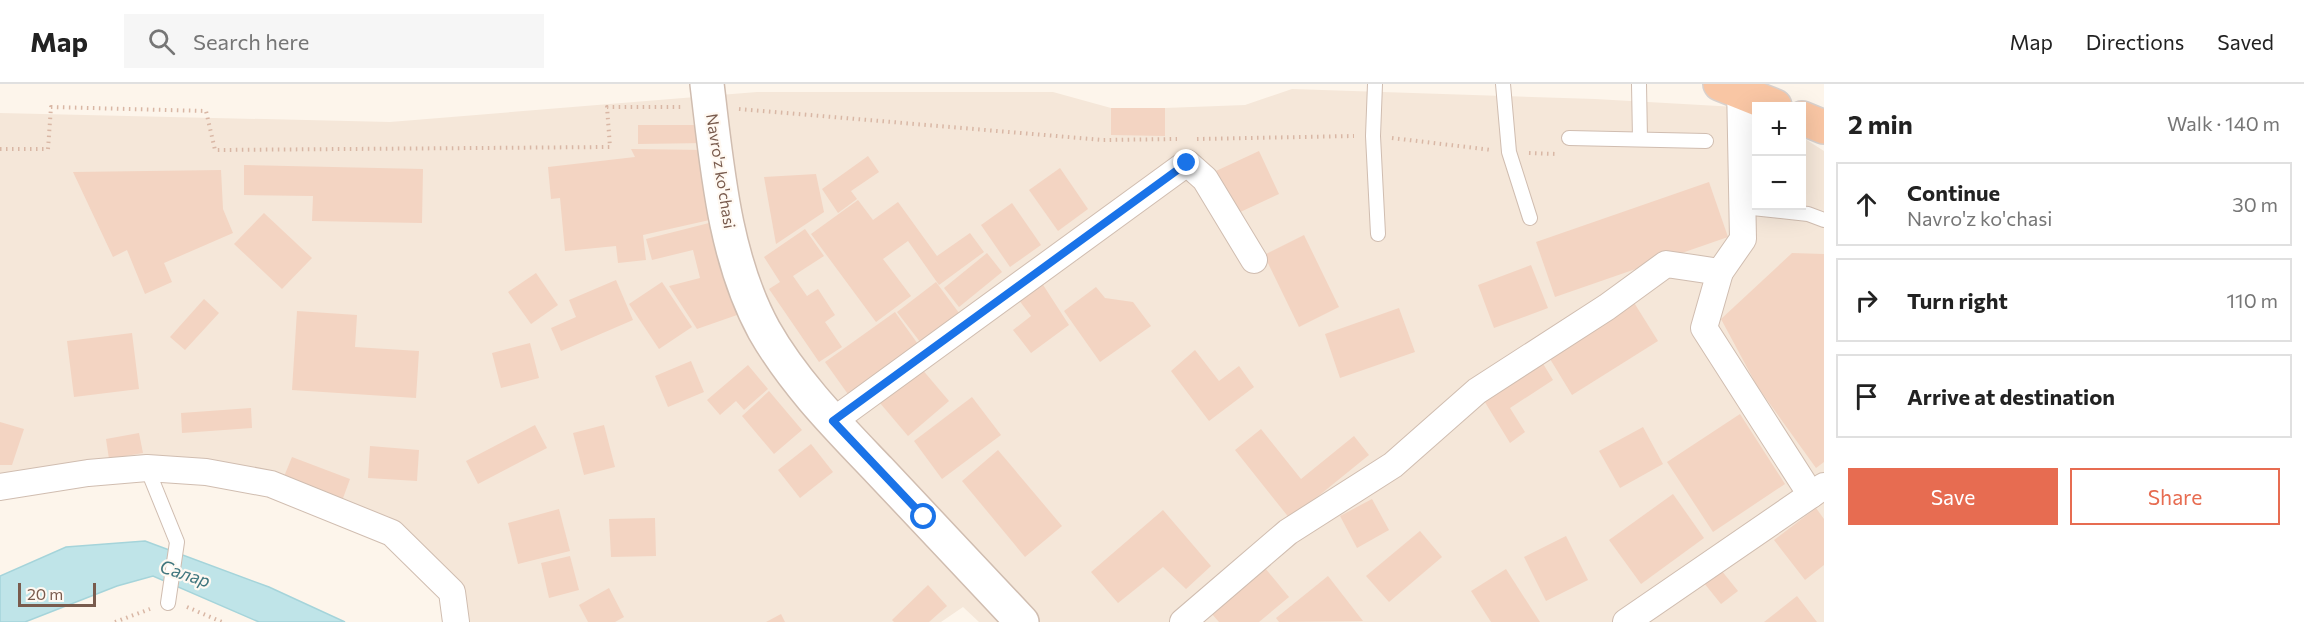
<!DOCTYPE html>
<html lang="en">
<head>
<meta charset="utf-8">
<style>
  :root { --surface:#fff; --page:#f6f6f6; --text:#222; --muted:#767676; --line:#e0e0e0; --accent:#e76c51 }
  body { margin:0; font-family:Commissioner,sans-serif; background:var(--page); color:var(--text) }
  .controls { position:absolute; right:18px; top:18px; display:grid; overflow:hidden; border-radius:0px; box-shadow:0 6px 24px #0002 }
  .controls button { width:54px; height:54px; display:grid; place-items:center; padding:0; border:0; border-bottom:2px solid var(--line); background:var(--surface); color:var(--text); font:30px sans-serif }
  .scale { position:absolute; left:18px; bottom:15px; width:78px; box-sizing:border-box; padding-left:6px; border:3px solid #795b4d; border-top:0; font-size:16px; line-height:21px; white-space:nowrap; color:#795b4d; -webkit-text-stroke:4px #fff9f2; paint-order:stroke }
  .stop { position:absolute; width:18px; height:18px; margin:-14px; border:4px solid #1a73e8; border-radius:50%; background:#fff }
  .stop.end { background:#1a73e8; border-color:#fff; box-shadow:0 2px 6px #0008 }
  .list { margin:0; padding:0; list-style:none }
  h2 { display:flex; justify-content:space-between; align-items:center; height:78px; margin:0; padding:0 24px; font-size:26px }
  h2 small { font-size:20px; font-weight:400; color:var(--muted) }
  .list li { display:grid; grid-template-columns:39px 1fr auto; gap:18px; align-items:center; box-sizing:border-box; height:84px; margin:0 12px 12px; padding:0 12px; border:2px solid var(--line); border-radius:0px }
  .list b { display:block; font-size:22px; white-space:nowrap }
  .list p { margin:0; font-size:20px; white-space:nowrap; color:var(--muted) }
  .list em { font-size:20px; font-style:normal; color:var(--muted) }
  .actions { display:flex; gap:12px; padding:18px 24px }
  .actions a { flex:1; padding:14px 0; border:2px solid var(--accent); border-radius:0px; text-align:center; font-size:21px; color:var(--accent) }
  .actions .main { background:var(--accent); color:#fff }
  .icon { flex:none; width:33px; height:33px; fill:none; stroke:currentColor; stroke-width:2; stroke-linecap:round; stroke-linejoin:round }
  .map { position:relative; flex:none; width:1824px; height:538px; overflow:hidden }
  header { display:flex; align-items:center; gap:36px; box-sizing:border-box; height:84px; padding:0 30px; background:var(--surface); border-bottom:2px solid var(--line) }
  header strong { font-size:28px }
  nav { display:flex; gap:33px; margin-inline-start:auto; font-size:21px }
  .search { width:420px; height:54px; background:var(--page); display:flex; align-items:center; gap:15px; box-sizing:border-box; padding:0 21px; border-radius:0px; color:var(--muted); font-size:22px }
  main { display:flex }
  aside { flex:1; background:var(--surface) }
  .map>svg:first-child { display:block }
  .residential { fill:#f5e7d9 }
  .water { fill:#bfe4e8; stroke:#a5d4da; stroke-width:1.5 }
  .building { fill:#f3d4c2 }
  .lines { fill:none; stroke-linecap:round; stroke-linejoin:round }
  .service-casing { stroke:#d0bdb0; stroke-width:16 }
  .minor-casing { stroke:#d0bdb0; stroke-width:28 }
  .tertiary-casing { stroke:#d0bdb0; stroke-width:36 }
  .trunk-casing { stroke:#d9d1cd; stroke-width:36 }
  .path { stroke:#d9b7a5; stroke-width:4; stroke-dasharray:1.5 4.5; stroke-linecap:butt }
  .service { stroke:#fff; stroke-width:14 }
  .minor { stroke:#fff; stroke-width:26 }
  .tertiary { stroke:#fff; stroke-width:33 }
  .trunk { stroke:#f9c6a4; stroke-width:33 }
  .route { stroke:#1a73e8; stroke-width:8 }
  .labels { text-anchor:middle; stroke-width:4.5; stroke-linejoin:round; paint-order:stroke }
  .street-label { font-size:16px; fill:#795b4d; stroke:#fff9f2 }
  .water-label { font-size:18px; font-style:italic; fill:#40767e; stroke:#fff9f2 }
</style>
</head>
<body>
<header>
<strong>Map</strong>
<div class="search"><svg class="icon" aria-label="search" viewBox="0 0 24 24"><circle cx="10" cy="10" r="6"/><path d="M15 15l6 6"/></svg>Search here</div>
<nav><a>Map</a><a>Directions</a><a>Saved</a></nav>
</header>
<main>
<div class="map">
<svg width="1824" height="538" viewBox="0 0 1824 538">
  <rect width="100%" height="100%" fill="#fdf5eb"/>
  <polygon class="residential" points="1292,5 1595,15 1754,24 1756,25 1756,122 1802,122 1802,53 1824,67 1824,538 979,538 963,523 941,538 466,538 456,494 388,432 160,381 0,403 0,29 390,38 757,8 1053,8 1111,24 1165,24 1245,21"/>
  <polygon class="water" points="145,457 269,503 345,538 259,538 153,492 117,502 25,538 0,538 0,492 66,463"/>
  <g class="building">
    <polygon points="1111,24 1165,24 1165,52 1111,51"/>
    <polygon points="638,41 707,41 706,59 638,60"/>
    <polygon points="631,65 705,66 714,135 643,151 646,176 618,179 616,162 565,167 560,114 551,115 548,83 635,73"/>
    <polygon points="1259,67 1279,110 1236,130 1216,87"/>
    <polygon points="868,72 879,88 851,107 857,115 838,129 822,105"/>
    <polygon points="244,81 423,85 422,139 312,137 313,112 244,111"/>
    <polygon points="1060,84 1088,125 1058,147 1029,106"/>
    <polygon points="221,86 223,125 233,149 164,179 172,198 145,210 127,166 113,173 73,88"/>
    <polygon points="816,90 824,128 776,160 764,93"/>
    <polygon points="1709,98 1728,153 1555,213 1536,158"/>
    <polygon points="858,116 873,136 898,118 937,172 970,149 984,168 939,201 908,157 883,175 911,212 876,238 811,150"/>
    <polygon points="1012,119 1041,161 1010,183 981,141"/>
    <polygon points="264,129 312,174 282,205 234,160"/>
    <polygon points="713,138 737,231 697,245 669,202 700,194 693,166 652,176 646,155"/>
    <polygon points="805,145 824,172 793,192 807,212 818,205 835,231 825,238 842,263 819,278 769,205 780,198 764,173"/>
    <polygon points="1304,151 1339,223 1299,243 1264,171"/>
    <polygon points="987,169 1002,188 959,223 944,204"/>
    <polygon points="1792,169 1824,170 1824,378 1816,384 1757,302 1721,235"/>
    <polygon points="1531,181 1548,224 1494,244 1478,201"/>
    <polygon points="536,189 558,221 531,240 508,208"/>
    <polygon points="1038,193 1069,241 1031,269 1013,246 1031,232 1015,211"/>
    <polygon points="616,196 633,236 561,267 551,244 576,233 569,216"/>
    <polygon points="662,198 692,243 659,265 629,220"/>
    <polygon points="936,198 962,233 924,263 897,228"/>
    <polygon points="1096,203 1105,214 1133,218 1151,242 1100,278 1064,227"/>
    <polygon points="204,215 219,229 185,266 170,253"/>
    <polygon points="1633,217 1658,257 1572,311 1547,270"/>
    <polygon points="1399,224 1415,268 1340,294 1325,250"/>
    <polygon points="297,227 357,231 355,263 419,267 416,314 292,306"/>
    <polygon points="895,228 920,263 850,313 825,278"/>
    <polygon points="132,249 139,305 74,313 67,257"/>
    <polygon points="530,259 539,294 501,304 492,269"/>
    <polygon points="1195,266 1219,297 1239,282 1254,303 1209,337 1171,287"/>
    <polygon points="691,277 704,308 668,323 655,292"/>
    <polygon points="1542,278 1553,296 1510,324 1525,348 1510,359 1483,315"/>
    <polygon points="748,281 768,305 744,326 736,317 720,331 707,316"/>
    <polygon points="921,284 949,317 908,352 880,319"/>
    <polygon points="769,307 802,346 774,370 742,332"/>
    <polygon points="972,313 1001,351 942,395 914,357"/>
    <polygon points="251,324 252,344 182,349 181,329"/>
    <polygon points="1740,330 1785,400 1713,448 1667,378"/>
    <polygon points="0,338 24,345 12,381 0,381"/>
    <polygon points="535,341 547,364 478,400 466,377"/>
    <polygon points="604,341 615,383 584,391 573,349"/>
    <polygon points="1643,343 1663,380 1620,404 1599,367"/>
    <polygon points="1261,345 1301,395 1354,352 1369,371 1290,435 1235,366"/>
    <polygon points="139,349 143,369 109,375 106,355"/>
    <polygon points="811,360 833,388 800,414 778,386"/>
    <polygon points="370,362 419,366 417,397 368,394"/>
    <polygon points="998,366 1062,442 1025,473 962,397"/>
    <polygon points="292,373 350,395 342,417 283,395"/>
    <polygon points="1673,410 1704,454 1641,500 1609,456"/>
    <polygon points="1372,415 1389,446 1357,464 1340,432"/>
    <polygon points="1816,424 1824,435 1824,481 1805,496 1774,456"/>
    <polygon points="559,425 570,467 518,480 508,439"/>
    <polygon points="1163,426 1211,482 1186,505 1163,483 1118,519 1091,488"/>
    <polygon points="655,434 656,472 611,473 609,435"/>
    <polygon points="1420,447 1442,473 1389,518 1366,492"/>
    <polygon points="1566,452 1588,496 1546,517 1524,473"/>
    <polygon points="570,472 579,506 549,514 541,479"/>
    <polygon points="1265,484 1289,513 1259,538 1219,538 1211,529"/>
    <polygon points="1506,485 1540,538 1491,538 1471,507"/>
    <polygon points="1721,486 1738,507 1721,520 1704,499"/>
    <polygon points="1328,492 1363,537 1279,538 1276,534"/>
    <polygon points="928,501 947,522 929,538 894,538 892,536"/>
    <polygon points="609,504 624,533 615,538 588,538 579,521"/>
    <polygon points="1797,512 1817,538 1764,538"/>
    <polygon points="781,530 785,538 766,538"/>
  </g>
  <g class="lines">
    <g class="service-casing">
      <g id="service">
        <polyline points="1375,0 1373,52 1378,150"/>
        <polyline points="1503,0 1509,68 1530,134"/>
        <polyline points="1639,0 1640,55"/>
        <polyline points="1569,54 1706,57"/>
        <polyline points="1743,123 1808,130 1824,136"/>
        <polyline points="147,384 177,458 168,519"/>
      </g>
    </g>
    <g class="minor-casing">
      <g id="minor">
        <polyline points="1740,0 1743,155 1720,188 1704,244 1811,411"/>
        <polyline points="833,337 1187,79 1205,95 1254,176"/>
        <polyline points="0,403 88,389 147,384 206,388 271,400 392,449 452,508 456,538"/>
        <polyline points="1183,538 1288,448 1393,381 1477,307 1607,223 1666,180 1720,188"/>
        <polyline points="1626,538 1824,402"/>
      </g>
    </g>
    <g class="tertiary-casing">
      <path id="tertiary" d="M707 0C717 82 724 173 764 246 794 299 838 343 879 386 927 437 974 487 1022 538"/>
    </g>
    <g class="trunk-casing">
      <g id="trunk">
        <polyline points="1720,0 1775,22"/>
        <polyline points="1802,34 1824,43"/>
      </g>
    </g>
    <g class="path">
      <polyline points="739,25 1103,56 1177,55"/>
      <polyline points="1392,54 1492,66"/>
      <polyline points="1197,55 1354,52"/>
      <polyline points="0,65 48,65 51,23 206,27 215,66 610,63 607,23 681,23"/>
      <polyline points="1529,69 1557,70"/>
      <polyline points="187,523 222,538"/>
      <polyline points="115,538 150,525"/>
    </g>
    <use href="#service" class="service"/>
    <use href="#minor" class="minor"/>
    <use href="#tertiary" class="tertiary"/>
    <use href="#trunk" class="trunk"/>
  </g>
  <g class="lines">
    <polyline class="route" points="924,433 833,337 1187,79"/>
  </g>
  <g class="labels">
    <g class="street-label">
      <text transform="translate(721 87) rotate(81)" y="6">Navro'z ko'chasi</text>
    </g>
    <g class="water-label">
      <text transform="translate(185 490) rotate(18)" y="6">Салар</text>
    </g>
  </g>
</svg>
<div class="controls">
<button>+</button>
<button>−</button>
</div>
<div class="scale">20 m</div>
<div class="stop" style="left:924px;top:433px"></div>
<div class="stop end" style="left:1187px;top:79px"></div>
</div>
<aside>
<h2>2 min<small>Walk · 140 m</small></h2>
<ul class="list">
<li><svg class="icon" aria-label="ahead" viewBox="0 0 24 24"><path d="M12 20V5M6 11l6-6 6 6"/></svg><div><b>Continue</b><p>Navro'z ko'chasi</p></div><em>30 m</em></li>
<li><svg class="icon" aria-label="right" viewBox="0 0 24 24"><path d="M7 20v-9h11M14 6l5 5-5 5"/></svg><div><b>Turn right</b></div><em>110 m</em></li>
<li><svg class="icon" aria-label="arrive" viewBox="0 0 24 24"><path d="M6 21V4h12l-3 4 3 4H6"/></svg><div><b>Arrive at destination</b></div></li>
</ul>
<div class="actions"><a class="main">Save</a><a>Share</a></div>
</aside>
</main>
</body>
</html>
